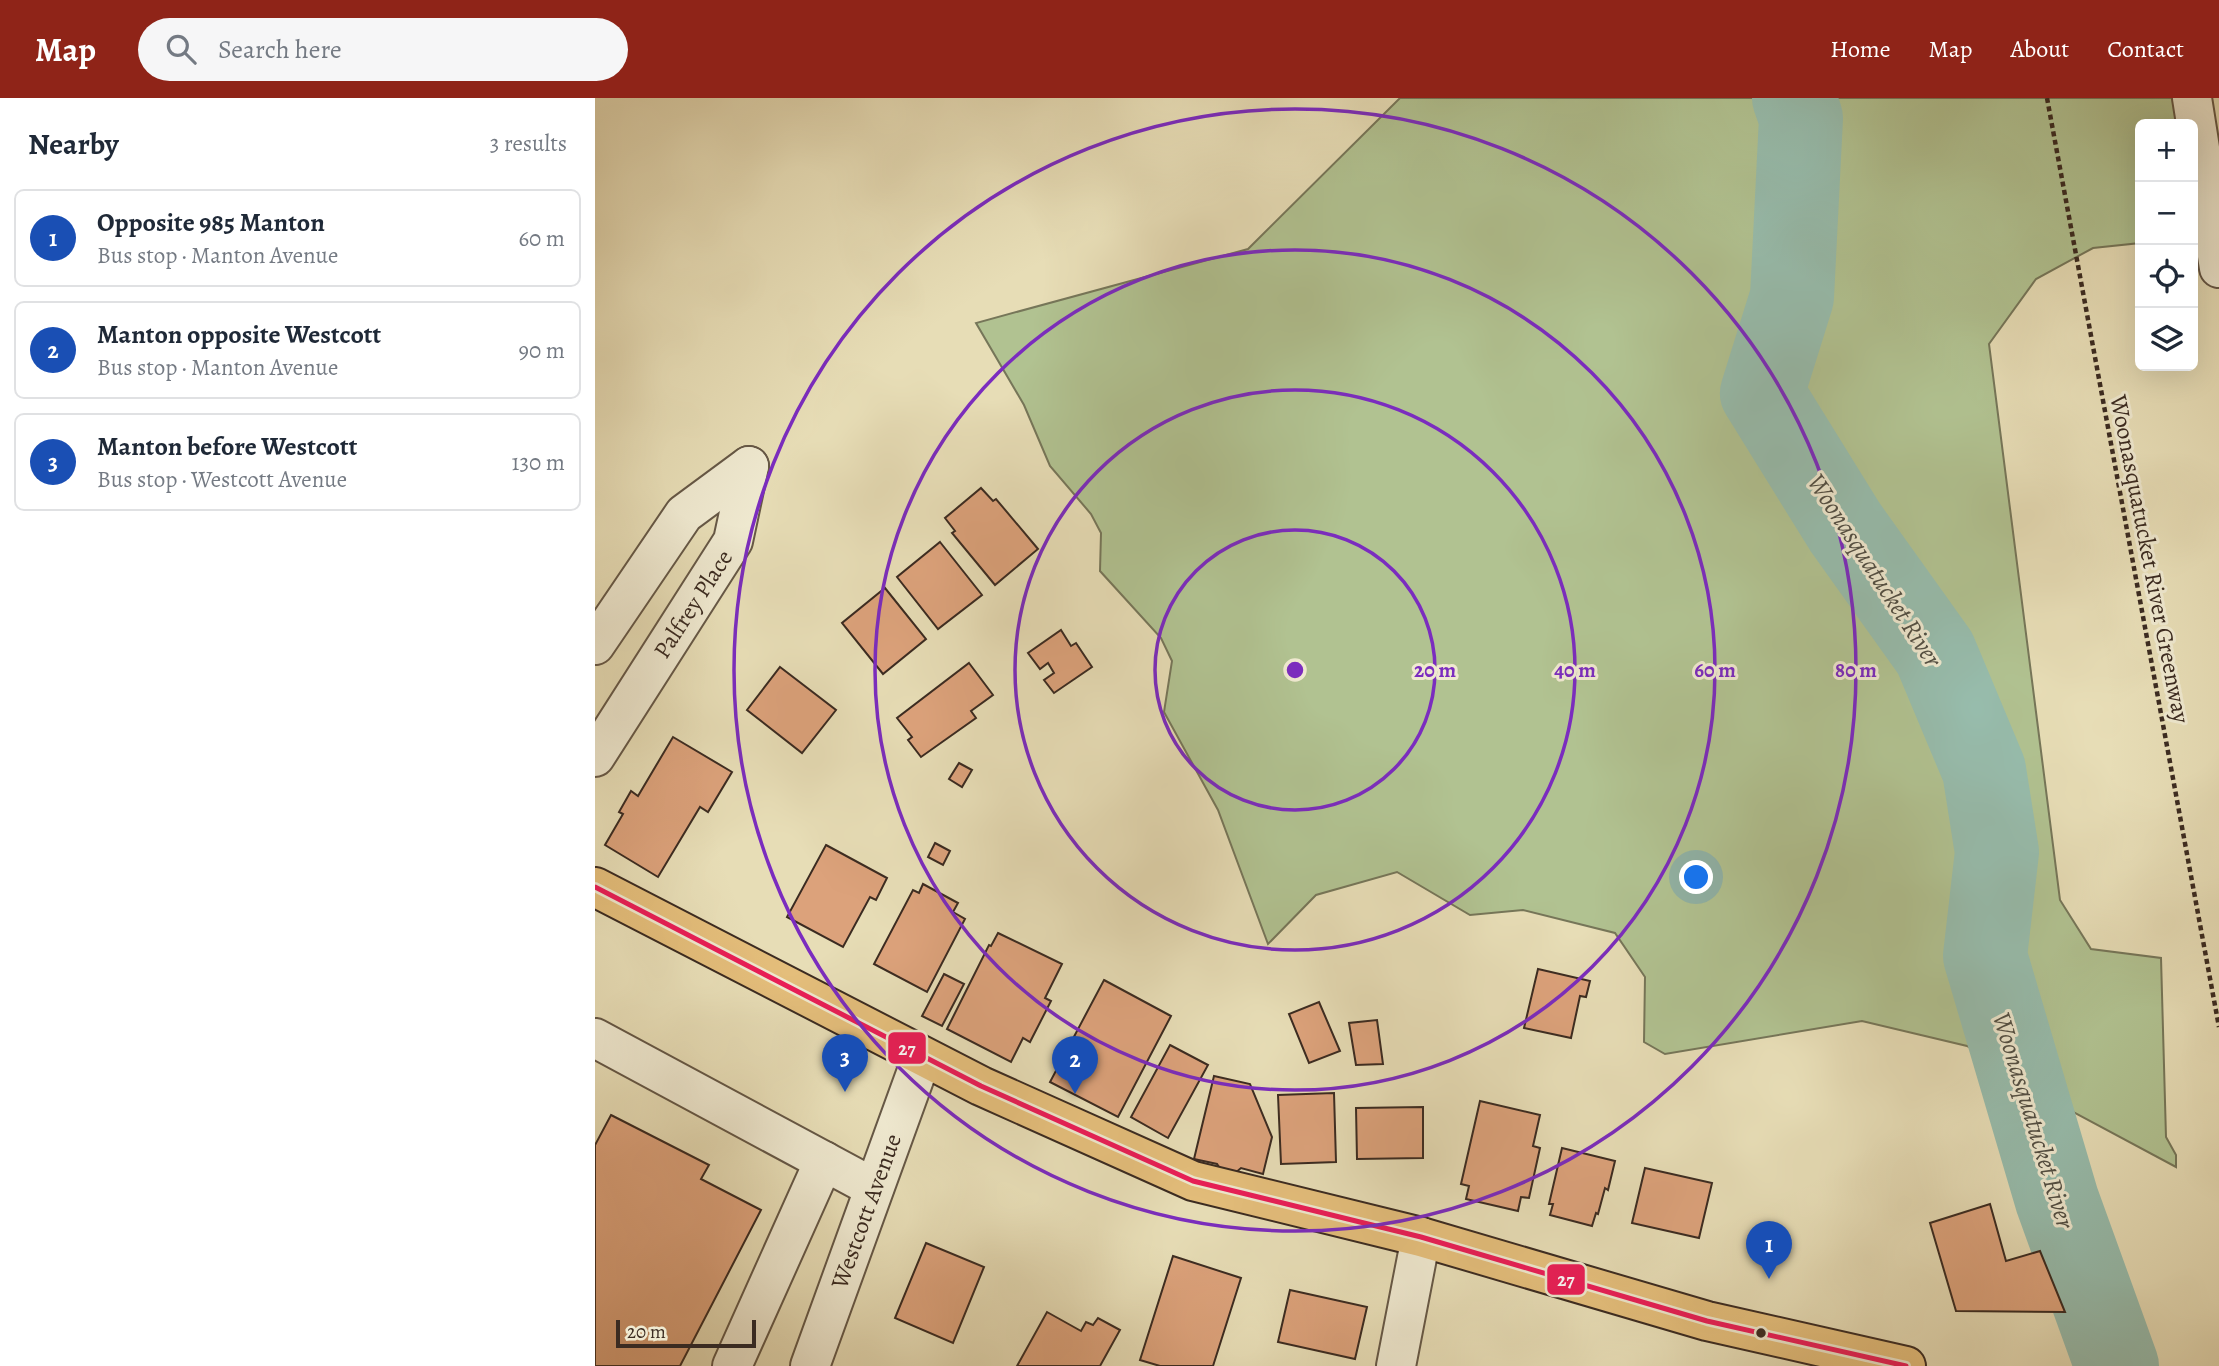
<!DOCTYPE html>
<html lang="en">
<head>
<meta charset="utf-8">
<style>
  :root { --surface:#fff; --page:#f6f6f7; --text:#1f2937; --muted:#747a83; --line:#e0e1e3; --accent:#8f2418 }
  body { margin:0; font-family:Alegreya,serif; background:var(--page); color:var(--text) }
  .controls { position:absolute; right:21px; top:21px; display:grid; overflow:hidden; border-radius:10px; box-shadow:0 7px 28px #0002 }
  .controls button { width:63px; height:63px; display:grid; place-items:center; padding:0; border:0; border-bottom:2px solid var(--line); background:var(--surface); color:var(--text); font:35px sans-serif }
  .scale { position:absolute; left:21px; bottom:18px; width:140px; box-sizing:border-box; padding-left:7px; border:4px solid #3b2b21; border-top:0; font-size:19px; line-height:24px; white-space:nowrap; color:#3b2b21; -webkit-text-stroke:5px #efe9d0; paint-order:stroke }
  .you { position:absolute; left:1102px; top:780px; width:24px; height:24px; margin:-18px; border:5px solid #fff; border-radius:50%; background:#1a73e8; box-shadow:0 0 0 10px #1a73e833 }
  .badge { display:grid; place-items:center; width:46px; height:46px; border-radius:50%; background:var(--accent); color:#fff; font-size:23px; font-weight:700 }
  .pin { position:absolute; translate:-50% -58px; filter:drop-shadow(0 2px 4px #0008) }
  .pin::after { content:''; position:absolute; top:37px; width:24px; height:21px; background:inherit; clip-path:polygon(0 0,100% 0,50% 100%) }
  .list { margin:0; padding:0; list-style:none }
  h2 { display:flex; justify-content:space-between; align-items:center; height:91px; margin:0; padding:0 28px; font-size:30px }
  h2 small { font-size:23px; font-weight:400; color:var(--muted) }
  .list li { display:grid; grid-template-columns:46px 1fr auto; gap:21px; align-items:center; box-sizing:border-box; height:98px; margin:0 14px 14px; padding:0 14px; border:2px solid var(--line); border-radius:10px }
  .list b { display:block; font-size:26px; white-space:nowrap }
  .list p { margin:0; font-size:23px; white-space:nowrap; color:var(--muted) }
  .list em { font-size:23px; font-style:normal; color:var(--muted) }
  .icon { flex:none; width:38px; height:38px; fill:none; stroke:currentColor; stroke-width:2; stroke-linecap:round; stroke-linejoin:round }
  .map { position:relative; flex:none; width:1624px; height:1268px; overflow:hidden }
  header { display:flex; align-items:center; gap:42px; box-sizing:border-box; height:98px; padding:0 35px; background:var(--accent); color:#fff }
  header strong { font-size:33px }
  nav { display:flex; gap:38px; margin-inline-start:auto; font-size:24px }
  .search { width:490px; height:63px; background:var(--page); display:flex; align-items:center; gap:18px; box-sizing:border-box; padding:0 24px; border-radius:38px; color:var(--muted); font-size:26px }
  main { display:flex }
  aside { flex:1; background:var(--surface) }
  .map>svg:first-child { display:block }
  .green { fill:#b1c291; stroke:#767659; stroke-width:2 }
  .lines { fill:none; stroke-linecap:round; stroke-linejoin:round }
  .river { stroke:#97bcac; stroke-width:84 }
  .building { fill:#dca27b; stroke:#3b2b21; stroke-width:2 }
  .minor-casing { stroke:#665846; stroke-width:42 }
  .major-casing { stroke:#3b2b21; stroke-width:42 }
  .path { stroke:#3b2b21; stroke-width:4.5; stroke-dasharray:5 3.5; stroke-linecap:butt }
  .minor { stroke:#efe9d0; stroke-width:38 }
  .major { stroke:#e4be7b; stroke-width:38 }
  .bus-1-casing { stroke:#efe9d0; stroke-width:10 }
  .bus-1 { stroke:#ea1d57; stroke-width:5 }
  .ring { fill:none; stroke:#7b2cbf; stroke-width:3.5 }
  .bus-dot { fill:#3b2b21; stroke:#efe9d0; stroke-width:2.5 }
  .labels { text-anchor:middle; stroke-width:6; stroke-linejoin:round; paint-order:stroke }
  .street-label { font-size:24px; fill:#3b2b21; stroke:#efe9d0 }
  .water-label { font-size:26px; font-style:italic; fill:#524f44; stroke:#efe9d0 }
  .centre { fill:#7b2cbf; stroke:#efe9d0; stroke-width:3.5 }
  .ring-label { font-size:21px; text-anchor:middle; font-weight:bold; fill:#7b2cbf; stroke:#efe9d0; stroke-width:6; stroke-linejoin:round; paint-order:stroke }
  .line-badge { stroke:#efe9d0; stroke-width:2.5 }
  .badge-label { font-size:19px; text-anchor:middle; font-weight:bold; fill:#fff }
</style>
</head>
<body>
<header>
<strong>Map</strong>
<div class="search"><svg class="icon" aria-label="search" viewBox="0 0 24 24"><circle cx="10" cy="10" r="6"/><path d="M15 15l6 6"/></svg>Search here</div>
<nav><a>Home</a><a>Map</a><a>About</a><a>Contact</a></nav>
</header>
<main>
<aside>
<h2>Nearby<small>3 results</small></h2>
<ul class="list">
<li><span class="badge" style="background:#1a4fb4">1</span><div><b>Opposite 985 Manton</b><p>Bus stop · Manton Avenue</p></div><em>60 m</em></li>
<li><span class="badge" style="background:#1a4fb4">2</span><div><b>Manton opposite Westcott</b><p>Bus stop · Manton Avenue</p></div><em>90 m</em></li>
<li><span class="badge" style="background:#1a4fb4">3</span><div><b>Manton before Westcott</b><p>Bus stop · Westcott Avenue</p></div><em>130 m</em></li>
</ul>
</aside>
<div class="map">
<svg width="1624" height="1268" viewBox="0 0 1624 1268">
  <rect width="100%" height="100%" fill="#e7ddb6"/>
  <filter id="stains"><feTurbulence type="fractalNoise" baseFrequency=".00286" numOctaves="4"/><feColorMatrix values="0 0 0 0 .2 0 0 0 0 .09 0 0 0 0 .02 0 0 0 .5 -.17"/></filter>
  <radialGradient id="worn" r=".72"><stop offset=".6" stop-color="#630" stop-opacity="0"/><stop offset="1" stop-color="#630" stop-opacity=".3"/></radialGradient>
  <polygon class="green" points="805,0 1597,0 1615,137 1598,139 1598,26 1545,26 1545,145 1498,150 1441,181 1394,246 1465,802 1496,851 1566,860 1571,1039 1581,1057 1581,1069 1478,1014 1372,948 1267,923 1070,956 1049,944 1050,879 1020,835 928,812 875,817 802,774 721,797 673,846 623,712 569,614 577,563 566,540 505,473 506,435 496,416 455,368 429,307 381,225 653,151"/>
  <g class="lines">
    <polyline class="river" points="1199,0 1206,20 1197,199 1167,295 1250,429 1340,555 1389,672 1402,754 1390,858 1462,1102 1522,1268"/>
  </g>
  <g class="building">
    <polygon points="386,390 398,403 401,401 443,451 400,487 357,435 360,433 350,420"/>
    <polygon points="345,444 387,497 343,531 302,479"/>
    <polygon points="290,490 331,541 288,576 247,525"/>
    <polygon points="466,532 476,548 481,545 497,569 459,595 449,582 459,575 453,565 445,571 433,555"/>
    <polygon points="374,565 398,597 376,613 381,620 326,659 313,642 317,639 302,620"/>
    <polygon points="185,569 241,612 207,655 152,612"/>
    <polygon points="78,639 137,674 113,714 105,709 63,779 10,747 28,716 24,714 36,693 43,698"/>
    <polygon points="364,665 377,672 367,689 354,681"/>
    <polygon points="340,745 355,753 348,767 333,759"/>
    <polygon points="231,747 292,780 281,802 275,799 248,849 192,819"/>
    <polygon points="328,786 363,805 358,814 370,821 332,894 279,866 318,792 324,795"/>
    <polygon points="403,835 467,866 450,900 456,903 435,944 428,940 416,964 352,931 394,847 396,848"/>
    <polygon points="943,871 995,883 991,899 985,898 976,940 929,930"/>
    <polygon points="349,876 369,886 347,928 327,918"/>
    <polygon points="509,882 576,918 523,1019 455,984"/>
    <polygon points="724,904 745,953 714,965 694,916"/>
    <polygon points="782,922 788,966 761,967 754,925"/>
    <polygon points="575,947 613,967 573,1040 536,1019"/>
    <polygon points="619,978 655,986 677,1039 668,1076 646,1070 639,1076 626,1072 622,1066 599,1061"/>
    <polygon points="739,995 741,1064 686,1066 683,997"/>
    <polygon points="885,1003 945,1017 938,1048 945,1050 934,1100 926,1099 923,1113 871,1101 874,1088 866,1086"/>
    <polygon points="828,1009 828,1060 762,1061 761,1010"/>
    <polygon points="16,1017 114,1067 106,1081 166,1112 85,1268 0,1268 0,1047"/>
    <polygon points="967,1050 1020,1063 1013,1092 1010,1090 1003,1116 1001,1115 997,1128 955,1117 958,1106 954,1106"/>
    <polygon points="1050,1070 1117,1085 1104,1140 1037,1125"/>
    <polygon points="1395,1106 1411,1163 1445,1153 1470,1214 1361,1213 1335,1125"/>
    <polygon points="331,1145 389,1169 358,1245 300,1220"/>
    <polygon points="578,1158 646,1180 618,1268 565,1268 545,1262"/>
    <polygon points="695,1192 772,1209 760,1261 683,1244"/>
    <polygon points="452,1214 486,1233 491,1224 498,1227 503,1220 525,1232 505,1268 422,1268"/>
  </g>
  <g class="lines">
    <g class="minor-casing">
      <g id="minor">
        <polyline points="1597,0 1624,170"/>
        <polyline points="0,547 89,416 154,368"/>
        <polyline points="0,659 138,443 154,368"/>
        <polyline points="0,940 279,1090"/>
        <polyline points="137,1268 229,1063"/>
        <polyline points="215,1268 327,959"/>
        <polyline points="801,1268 826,1139"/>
      </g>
    </g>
    <g class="major-casing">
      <polyline id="major" points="0,789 386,988 598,1083 826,1139 1112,1223 1311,1268"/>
    </g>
    <polyline class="path" points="1452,0 1624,929"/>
    <use href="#minor" class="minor"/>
    <use href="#major" class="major"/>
    <g class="bus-1-casing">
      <polyline id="bus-1" points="0,789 386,988 598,1083 826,1139 1112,1223 1311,1268"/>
    </g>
    <use href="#bus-1" class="bus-1"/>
  </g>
  <g class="ring">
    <circle cx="700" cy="572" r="140"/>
    <circle cx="700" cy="572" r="280"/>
    <circle cx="700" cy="572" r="420"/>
    <circle cx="700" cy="572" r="561"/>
  </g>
  <circle class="bus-dot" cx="1166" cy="1235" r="6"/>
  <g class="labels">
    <g class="street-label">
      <text transform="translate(1555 461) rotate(79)" y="8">Woonasquatucket River Greenway</text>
      <text transform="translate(98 506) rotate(-57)" y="8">Palfrey Place</text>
      <text transform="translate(271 1113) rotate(-70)" y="8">Westcott Avenue</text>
    </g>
    <g class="water-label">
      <text transform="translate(1280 472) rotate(57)" y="9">Woonasquatucket River</text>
      <text transform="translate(1439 1022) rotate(73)" y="9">Woonasquatucket River</text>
    </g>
  </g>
  <circle cx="700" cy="572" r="10" class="centre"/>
  <g class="ring-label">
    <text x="840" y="579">20 m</text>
    <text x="980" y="579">40 m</text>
    <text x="1120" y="579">60 m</text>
    <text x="1261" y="579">80 m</text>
  </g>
  <g class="line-badge">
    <rect x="292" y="933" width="40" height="34" rx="7" fill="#ea1d57"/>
    <rect x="951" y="1165" width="40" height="33" rx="7" fill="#ea1d57"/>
  </g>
  <g class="badge-label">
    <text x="312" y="957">27</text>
    <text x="971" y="1188">27</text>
  </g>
  <rect width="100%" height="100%" filter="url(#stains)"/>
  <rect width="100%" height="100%" fill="url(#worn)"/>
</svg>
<div class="controls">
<button>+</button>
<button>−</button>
<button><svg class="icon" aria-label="locate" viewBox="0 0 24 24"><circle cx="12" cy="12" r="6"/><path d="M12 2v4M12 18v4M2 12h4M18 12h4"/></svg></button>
<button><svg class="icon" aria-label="layers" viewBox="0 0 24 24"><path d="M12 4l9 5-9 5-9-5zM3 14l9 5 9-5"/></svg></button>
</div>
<div class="scale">20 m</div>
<div class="you"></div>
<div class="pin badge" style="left:1174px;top:1181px;background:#1a4fb4">1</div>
<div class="pin badge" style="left:480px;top:996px;background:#1a4fb4">2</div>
<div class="pin badge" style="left:250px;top:994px;background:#1a4fb4">3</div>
</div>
</main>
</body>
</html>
